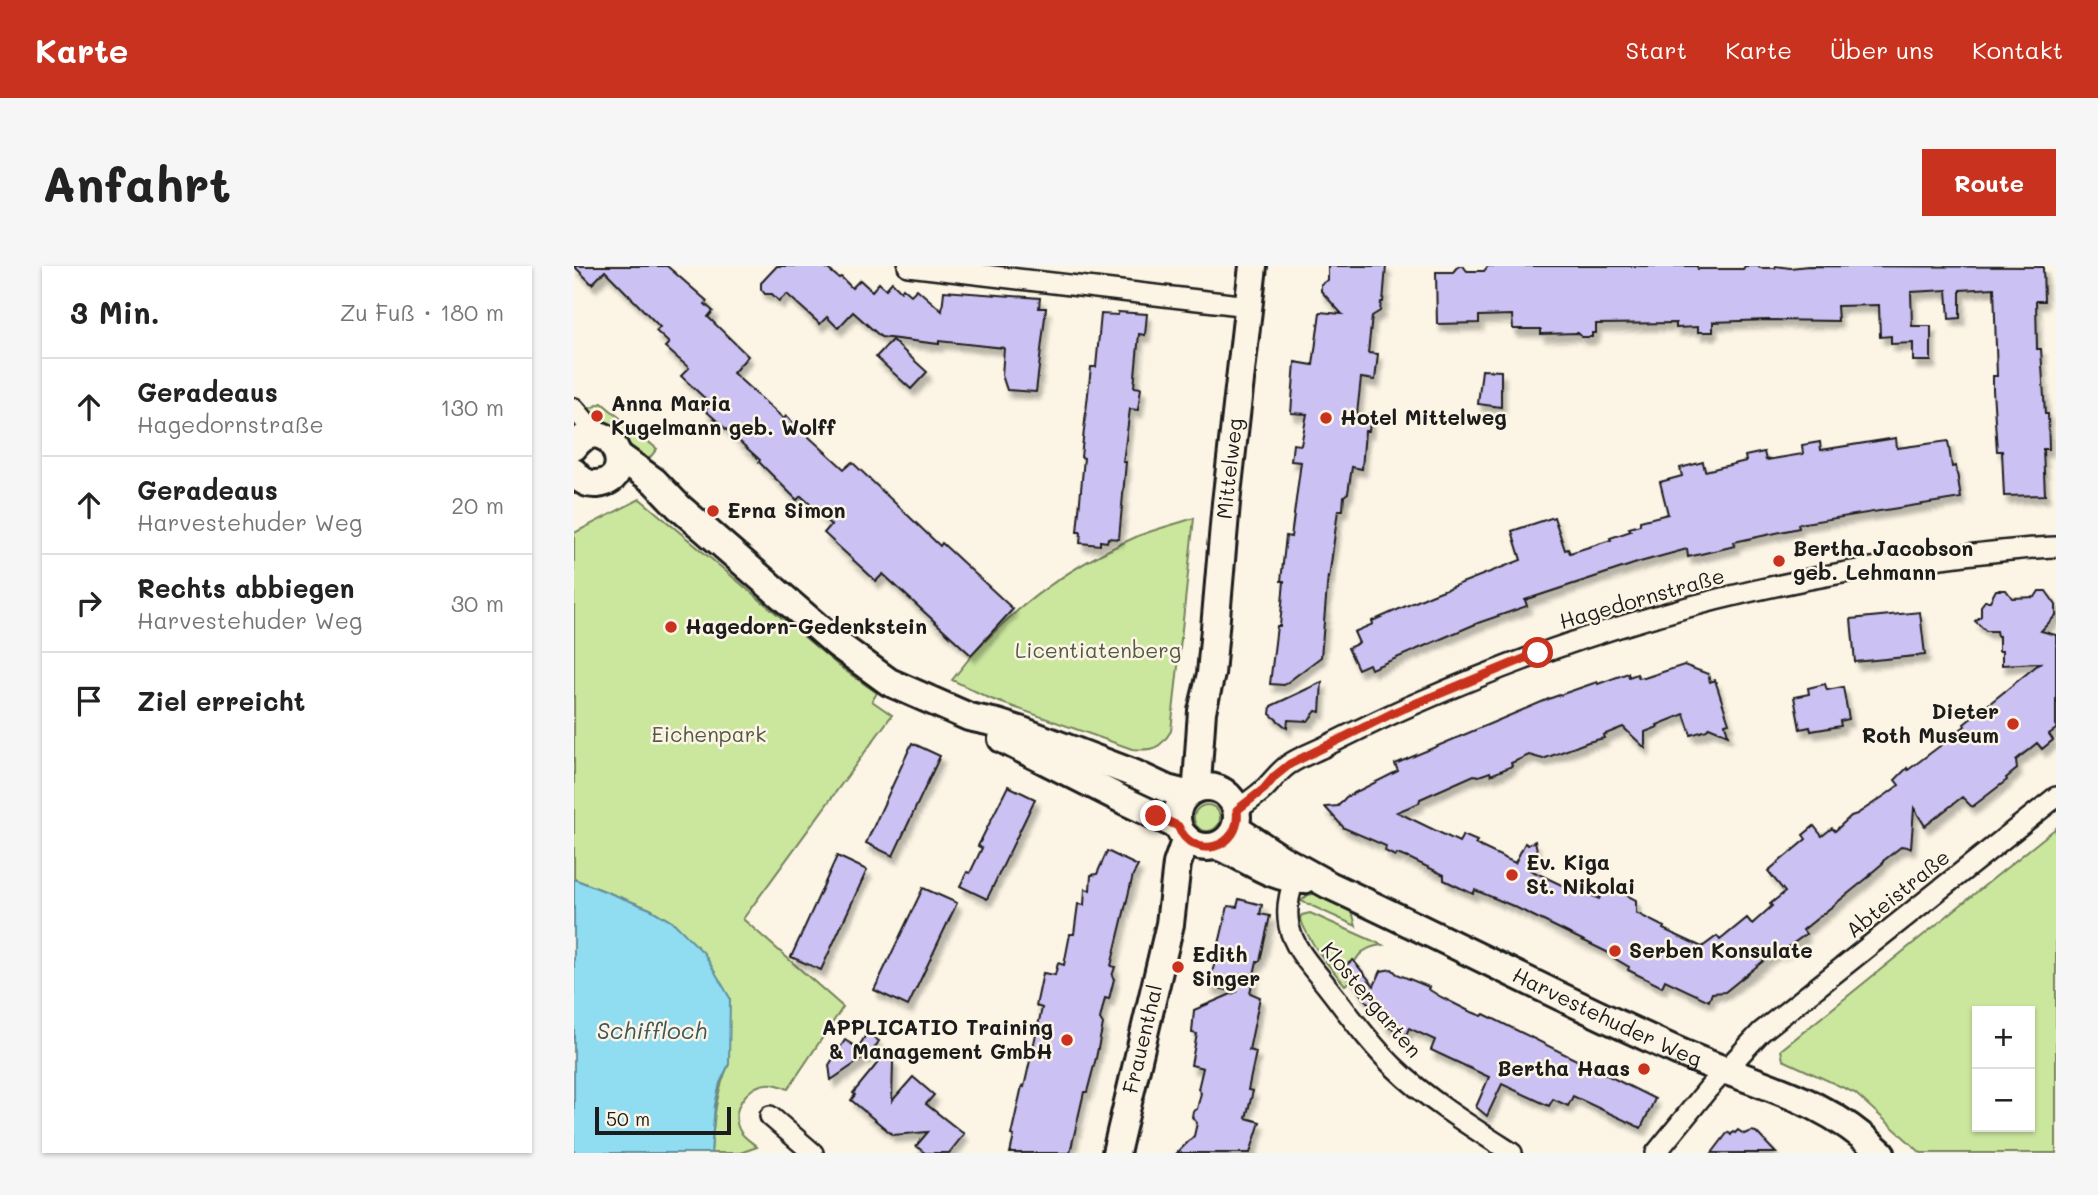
<!DOCTYPE html>
<html lang="de">
<head>
<meta charset="utf-8">
<style>
  :root { --surface:#fff; --page:#f6f6f6; --text:#222; --muted:#767676; --line:#e0e0e0; --accent:#c8321e }
  body { margin:0; font-family:Mali,sans-serif; background:var(--page); color:var(--text) }
  .controls { position:absolute; right:21px; bottom:21px; display:grid; overflow:hidden; border-radius:0px; box-shadow:0 2px 5px #0004 }
  .controls button { width:63px; height:63px; display:grid; place-items:center; padding:0; border:0; border-bottom:2px solid var(--line); background:var(--surface); color:var(--text); font:35px sans-serif }
  .scale { position:absolute; left:21px; bottom:18px; width:136px; box-sizing:border-box; padding-left:7px; border:4px solid #1c1c1c; border-top:0; font-size:19px; line-height:24px; white-space:nowrap; color:#1c1c1c; -webkit-text-stroke:5px #fcf5e5; paint-order:stroke }
  .stop { position:absolute; width:21px; height:21px; margin:-16px; border:5px solid #c8321e; border-radius:50%; background:#fff }
  .stop.end { background:#c8321e; border-color:#fff; box-shadow:0 2px 7px #0008 }
  .list { margin:0; padding:0; list-style:none }
  h2 { display:flex; justify-content:space-between; align-items:center; height:91px; margin:0; padding:0 28px; font-size:30px }
  h2 small { font-size:23px; font-weight:400; color:var(--muted) }
  .list li { display:grid; grid-template-columns:46px 1fr auto; gap:21px; align-items:center; box-sizing:border-box; height:98px; padding:0 28px; border-top:2px solid var(--line) }
  .list b { display:block; font-size:26px; white-space:nowrap }
  .list p { margin:0; font-size:23px; white-space:nowrap; color:var(--muted) }
  .list em { font-size:23px; font-style:normal; color:var(--muted) }
  .icon { flex:none; width:38px; height:38px; fill:none; stroke:currentColor; stroke-width:2; stroke-linecap:round; stroke-linejoin:round }
  .map { position:relative; flex:none; width:1482px; height:887px; overflow:hidden; border-radius:0px }
  header { display:flex; align-items:center; gap:42px; box-sizing:border-box; height:98px; padding:0 35px; background:var(--accent); color:#fff }
  header strong { font-size:33px }
  nav { display:flex; gap:38px; margin-inline-start:auto; font-size:24px }
  .intro { display:flex; align-items:center; justify-content:space-between; box-sizing:border-box; height:168px; padding:0 42px }
  h1 { margin:0; font-size:49px }
  .button { padding:18px 32px; border-radius:0px; background:var(--accent); color:#fff; font-size:24px; font-weight:700 }
  main { display:flex; gap:42px; padding:0 42px }
  aside { flex:1; background:var(--surface); border-radius:0px; box-shadow:0 2px 5px #0004 }
  .map>svg:first-child { display:block }
  .green { fill:#cbe79e; stroke:#74825d; stroke-width:2; fill-rule:evenodd }
  .water { fill:#90dcf0; stroke:#628f9b; stroke-width:2 }
  .building { fill:#ccc1f3; stroke:#1c1c1c; stroke-width:2; filter:url(#shadow) }
  .lines { fill:none; stroke-linecap:round; stroke-linejoin:round }
  .street-casing { stroke:#1c1c1c; stroke-width:24 }
  .secondary-casing { stroke:#1c1c1c; stroke-width:32 }
  .street { stroke:#fcf5e5; stroke-width:19 }
  .secondary { stroke:#fcf5e5; stroke-width:26 }
  .route { stroke:#c8321e; stroke-width:9 }
  .poi-dot { fill:#c8321e; stroke:#fcf5e5; stroke-width:2.5 }
  .labels { text-anchor:middle; stroke-width:5; stroke-linejoin:round; paint-order:stroke }
  .poi-label { font-size:21px; font-weight:bold; fill:#1c1c1c; stroke:#fcf5e5; text-anchor:start }
  .street-label { font-size:21px; fill:#1c1c1c; stroke:#fcf5e5 }
  .park-label { font-size:21px; fill:#515943; stroke:#fcf5e5 }
  .water-label { font-size:23px; font-style:italic; fill:#3f565c; stroke:#fcf5e5 }
</style>
</head>
<body>
<header>
<strong>Karte</strong>
<nav><a>Start</a><a>Karte</a><a>Über uns</a><a>Kontakt</a></nav>
</header>
<div class="intro"><h1>Anfahrt</h1><a class="button">Route</a></div>
<main>
<aside>
<h2>3 Min.<small>Zu Fuß · 180 m</small></h2>
<ul class="list">
<li><svg class="icon" aria-label="ahead" viewBox="0 0 24 24"><path d="M12 20V5M6 11l6-6 6 6"/></svg><div><b>Geradeaus</b><p>Hagedornstraße</p></div><em>130 m</em></li>
<li><svg class="icon" aria-label="ahead" viewBox="0 0 24 24"><path d="M12 20V5M6 11l6-6 6 6"/></svg><div><b>Geradeaus</b><p>Harvestehuder Weg</p></div><em>20 m</em></li>
<li><svg class="icon" aria-label="right" viewBox="0 0 24 24"><path d="M7 20v-9h11M14 6l5 5-5 5"/></svg><div><b>Rechts abbiegen</b><p>Harvestehuder Weg</p></div><em>30 m</em></li>
<li><svg class="icon" aria-label="arrive" viewBox="0 0 24 24"><path d="M6 21V4h12l-3 4 3 4H6"/></svg><div><b>Ziel erreicht</b></div></li>
</ul>
</aside>
<div class="map">
<svg width="1482" height="887" viewBox="0 0 1482 887">
  <defs>
    <filter id="shadow"><feDropShadow dx="4" dy="7" stdDeviation="2" flood-color="#0004"/></filter>
  </defs>
  <rect width="100%" height="100%" fill="#fcf5e5"/>
  <filter id="ink" filterUnits="userSpaceOnUse"><feTurbulence type="fractalNoise" baseFrequency=".0143" numOctaves="2"/><feDisplacementMap in="SourceGraphic" scale="14" xChannelSelector="R" yChannelSelector="G"/><feConvolveMatrix kernelMatrix="1 2 1 2 8 2 1 2 1" color-interpolation-filters="sRGB"/></filter>
  <g filter="url(#ink)">
    <g class="green">
      <polygon points="28,137 83,183 69,200 12,144"/>
      <path d="M66 233 266 401 303 427 298 435 318 449 169 653 269 741 214 823C207 820 200 817 192 818 172 820 155 846 166 865 170 872 178 876 183 881L166 887H137C140 855 141 827 155 798L101 658 76 643 0 613V267Z"/>
      <path d="M620 252 597 465C586 483 579 485 558 483L417 433 378 414C427 349 489 303 564 270 581 263 602 258 620 252Z"/>
      <circle cx="633" cy="552" r="13"/>
      <path d="M1482 562V887H1347L1281 827 1209 794 1207 784ZM1403 745H1456V861H1403Z"/>
      <polygon points="744,627 777,642 782,660 727,635 734,629"/>
      <path d="M736 647 808 679C788 681 777 693 778 713L771 719C753 698 736 678 726 652L728 649Z"/>
    </g>
    <polygon class="water" points="0,613 76,643 101,658 130,687 156,732 155,798 146,817 141,839 137,887 0,887"/>
    <g class="building">
      <polygon points="0,0 93,0 133,35 131,38 139,45 134,51 174,90 159,107 210,153 212,150 270,203 278,196 366,280 368,277 439,343 397,389 309,308 302,315 250,267 257,259 237,239 227,230 223,234 185,196 186,194 131,144 137,138 107,110 115,102 91,81 95,77 82,65 86,61 31,5 18,18"/>
      <polygon points="203,0 250,0 265,12 267,11 278,22 286,14 298,25 305,17 312,23 318,16 327,25 329,22 337,29 343,23 368,45 370,25 466,32 465,42 472,42 462,126 433,124 428,109 430,82 365,75 365,78 307,71 279,46 264,62 253,51 246,58 213,28 205,35 198,28 191,28 187,23 187,17"/>
      <polygon points="754,0 812,0 809,36 807,36 806,45 798,50 794,87 804,88 801,114 787,112 783,148 797,149 795,165 791,165 788,203 778,201 774,227 770,230 769,244 764,244 755,313 754,309 747,391 710,419 696,418 703,360 706,360 710,315 707,315 712,270 717,271 727,196 717,195 719,178 727,179 733,148 717,147 721,96 739,99 746,46 768,48 747,25 747,18 754,14"/>
      <polygon points="884,0 889,0 893,5 910,5 914,0 1123,0 1124,3 1169,3 1171,0 1184,0 1186,2 1201,2 1202,0 1216,2 1234,0 1469,1 1470,35 1462,35 1463,83 1467,83 1471,148 1474,148 1475,183 1469,183 1471,229 1430,230 1428,185 1423,185 1419,124 1419,110 1423,110 1420,22 1386,24 1386,52 1375,53 1373,24 1337,26 1338,60 1357,60 1357,95 1339,95 1339,77 1317,78 1317,70 1306,71 1305,39 1263,40 1264,55 1194,54 1139,56 1139,66 1124,66 1124,61 1102,62 1102,57 1022,58 1022,67 1018,67 1018,71 1008,71 1004,67 967,68 967,63 939,63 938,49 905,50 905,57 863,58 862,6 879,6"/>
      <polygon points="544,46 573,48 571,69 565,68 560,121 567,122 564,144 556,143 549,196 552,196 545,273 534,272 533,276 526,275 526,279 506,277 507,266 503,266 510,192 507,191 517,101 522,101 527,48 544,49"/>
      <polygon points="318,74 353,106 337,123 302,91"/>
      <polygon points="908,104 927,105 927,141 904,138"/>
      <polygon points="1322,172 1323,182 1374,175 1378,201 1382,200 1387,232 1224,258 1225,262 1160,276 1161,280 1114,291 1113,283 1066,296 951,334 953,340 904,357 797,403 795,398 784,403 774,382 785,377 780,366 799,358 798,355 857,329 947,294 938,265 980,251 991,284 994,283 996,287 1037,274 1036,272 1057,265 1055,262 1066,259 1066,255 1094,248 1086,216 1108,210 1106,202 1129,196 1131,205 1172,195 1171,190 1190,186 1192,194 1229,188 1228,179 1246,176 1247,184"/>
      <polygon points="1422,324 1432,324 1438,332 1461,331 1465,325 1472,325 1482,339 1482,349 1467,365 1482,369 1482,463 1475,468 1479,474 1468,483 1463,477 1442,494 1443,503 1432,512 1433,514 1398,541 1388,531 1351,560 1340,542 1337,582 1328,580 1309,595 1309,597 1296,608 1297,609 1229,664 1232,668 1207,686 1202,686 1193,692 1151,726 1138,727 1135,735 1091,714 1088,721 1054,704 1055,701 1040,692 1039,689 939,640 901,624 899,628 870,614 870,609 833,591 833,592 823,588 821,590 811,585 812,580 770,562 751,541 764,540 772,531 824,505 821,498 977,432 1023,416 1024,418 1054,407 1055,411 1063,408 1065,412 1069,411 1070,412 1110,399 1134,408 1136,416 1141,414 1155,457 1151,458 1154,469 1135,461 1133,464 1117,469 1110,448 1083,459 1084,461 1071,466 1071,482 1049,461 1029,469 1030,472 1014,476 969,493 955,489 937,497 938,500 917,509 916,506 905,510 900,509 846,533 845,537 823,546 885,576 889,569 903,575 901,578 941,597 951,577 954,579 961,575 964,588 956,604 998,624 999,620 1025,633 1030,623 1033,624 1035,620 1062,634 1062,647 1090,661 1089,663 1128,681 1143,670 1146,674 1173,652 1178,658 1198,640 1196,638 1211,626 1194,605 1232,573 1229,569 1240,560 1248,570 1258,562 1261,565 1277,550 1283,548 1313,528 1325,519 1321,514 1333,502 1334,504 1370,477 1369,476 1391,460 1390,458 1466,397 1428,399 1428,385 1425,385 1425,370 1423,370 1422,365 1412,365 1401,355 1407,350 1407,340 1411,335 1416,335"/>
      <polygon points="1346,346 1351,389 1281,396 1277,353"/>
      <polygon points="748,416 746,446 742,445 734,455 714,454 713,462 696,448 697,440"/>
      <polygon points="1251,418 1253,424 1269,421 1275,453 1266,455 1267,460 1237,465 1236,461 1226,463 1220,431 1235,428 1234,422"/>
      <polygon points="338,477 366,490 319,590 292,577"/>
      <polygon points="434,520 461,533 413,633 386,620 393,606 396,607 408,582 404,580"/>
      <polygon points="533,585 564,600 559,609 537,700 541,701 538,710 540,713 535,733 531,732 526,753 529,758 522,792 513,826 510,826 496,887 436,887 440,870 437,869 448,820 450,821 468,742 462,740 469,707 481,709 484,697 490,699 496,668 500,668 504,638 510,639 511,623 516,624 517,609 523,608"/>
      <polygon points="263,590 293,604 247,704 217,691"/>
      <polygon points="349,622 383,637 334,740 300,724"/>
      <polygon points="665,633 688,639 686,648 696,650 686,695 683,695 676,727 686,731 675,784 682,786 674,824 679,825 672,852 686,856 676,887 603,887 620,870 623,857 618,851 619,845 623,843 627,827 624,823 629,802 617,799 623,768 618,767 620,744 662,726 635,720 654,640 663,641"/>
      <polygon points="779,694 800,720 807,705 818,703 823,708 855,721 854,723 867,731 895,745 908,750 910,748 1081,833 1067,862 999,830 994,840 979,833 975,840 928,818 913,850 902,841 915,811 857,784 861,774 835,762 832,769 814,761 784,725 786,724 768,702"/>
      <polygon points="293,767 305,775 298,786 257,814 255,799 271,774 284,782"/>
      <polygon points="311,788 319,795 318,835 339,811 360,829 352,838 390,868 375,887 351,887 342,880 354,866 319,869 277,834 281,829 279,827"/>
      <polygon points="1164,864 1170,868 1177,865 1182,866 1202,887 1138,887 1154,866 1157,869 1159,866 1161,867"/>
    </g>
    <g class="lines">
      <g class="street-casing">
        <g id="street">
          <polyline points="334,0 675,40"/>
          <polyline points="0,142 23,169"/>
          <path d="M663 544C671 538 680 532 688 525 697 517 704 506 714 499 725 491 740 486 752 480 782 465 812 450 843 437 1008 364 1182 315 1361 293 1401 288 1442 282 1482 281"/>
          <path d="M725 603C717 621 711 639 715 660 720 683 738 701 752 719 774 747 795 777 821 802 854 834 899 862 938 887"/>
          <polyline points="196,850 239,887"/>
          <polyline points="1082,887 1134,823 1187,766 1482,531"/>
        </g>
      </g>
      <g class="secondary-casing">
        <g id="secondary">
          <path d="M0 181C32 140 69 213 23 218 13 219 6 214 0 206"/>
          <polyline points="45,190 80,215 105,241 263,378 315,416 395,451 423,457 448,465 561,508 593,523 613,528"/>
          <polyline points="428,473 551,535 604,560"/>
          <circle cx="633" cy="551" r="30"/>
          <path id="s1" d="M620 524 623 517 628 445 637 408 652 237 679 0"/>
          <path id="s2" d="M661 562 708 593 755 619C874 674 990 735 1110 788 1181 819 1249 830 1307 887"/>
          <path d="M643 580C675 592 692 611 729 614"/>
          <path id="s3" d="M542 887 596 658 603 598 612 572"/>
        </g>
      </g>
      <use href="#street" class="street"/>
      <use href="#secondary" class="secondary"/>
    </g>
  </g>
  <g class="lines" filter="url(#ink)">
    <path class="route" d="M582 550 604 560C619 596 668 583 663 544L690 523 701 510 716 498 821 446 964 387"/>
  </g>
  <g class="poi-dot">
    <circle cx="23" cy="150" r="7"/>
    <circle cx="752" cy="152" r="7"/>
    <circle cx="139" cy="245" r="7"/>
    <circle cx="1205" cy="295" r="7"/>
    <circle cx="97" cy="361" r="7"/>
    <circle cx="1439" cy="458" r="7"/>
    <circle cx="938" cy="609" r="7"/>
    <circle cx="1041" cy="685" r="7"/>
    <circle cx="604" cy="701" r="7"/>
    <circle cx="493" cy="774" r="7"/>
    <circle cx="1070" cy="803" r="7"/>
  </g>
  <g class="labels">
    <g class="poi-label">
      <text x="37" y="145">Anna Maria<tspan x="37" dy="24">Kugelmann geb. Wolff</tspan></text>
      <text x="766" y="159">Hotel Mittelweg</text>
      <text x="153" y="252">Erna Simon</text>
      <text x="1219" y="290">Bertha Jacobson<tspan x="1219" dy="24">geb. Lehmann</tspan></text>
      <text x="111" y="368">Hagedorn-Gedenkstein</text>
      <text x="1425" y="453" text-anchor="end">Dieter<tspan x="1425" dy="24">Roth Museum</tspan></text>
      <text x="952" y="604">Ev. Kiga<tspan x="952" dy="24">St. Nikolai</tspan></text>
      <text x="1055" y="692">Serben Konsulate</text>
      <text x="618" y="696">Edith<tspan x="618" dy="24">Singer</tspan></text>
      <text x="479" y="769" text-anchor="end">APPLICATIO Training<tspan x="479" dy="24">&amp; Management GmbH</tspan></text>
      <text x="1056" y="810" text-anchor="end">Bertha Haas</text>
    </g>
    <g class="street-label">
      <text dy="7" stroke="none"><textPath href="#s1" startOffset="324">Mittelweg</textPath></text>
      <text transform="translate(1068 333) rotate(-16)" y="7">Hagedornstraße</text>
      <text transform="translate(1324 628) rotate(-39)" y="7">Abteistraße</text>
      <text transform="translate(797 734) rotate(50)" y="7">Klostergarten</text>
      <text dy="7" stroke="none"><textPath href="#s2" startOffset="418">Harvestehuder Weg</textPath></text>
      <text dy="7" stroke="none"><textPath href="#s3" startOffset="117">Frauenthal</textPath></text>
    </g>
    <g class="park-label">
      <text x="524" y="392">Licentiatenberg</text>
      <text x="135" y="476">Eichenpark</text>
    </g>
    <g class="water-label">
      <text x="78" y="773">Schiffloch</text>
    </g>
  </g>
</svg>
<div class="controls">
<button>+</button>
<button>−</button>
</div>
<div class="scale">50 m</div>
<div class="stop" style="left:964px;top:387px"></div>
<div class="stop end" style="left:582px;top:550px"></div>
</div>
</main>
</body>
</html>
